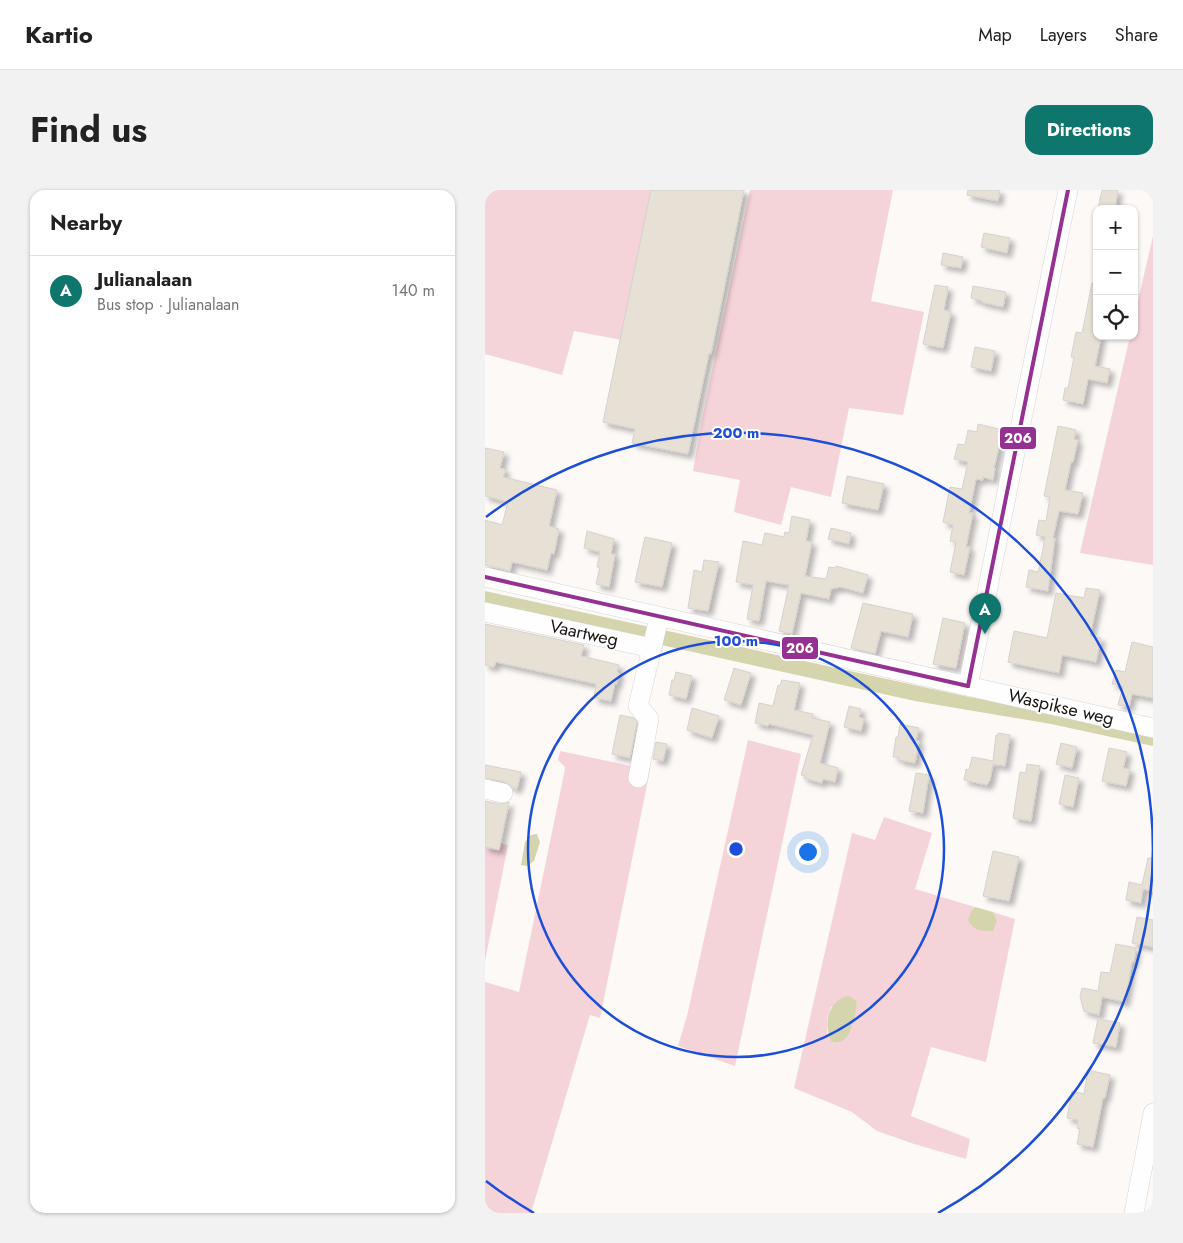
<!DOCTYPE html>
<html lang="en">
<head>
<meta charset="utf-8">
<style>
  :root { --surface:#fff; --page:#f2f2f2; --text:#222; --muted:#767676; --line:#e0e0e0; --accent:#0f766e }
  body { margin:0; font-family:Jost,sans-serif; background:var(--page); color:var(--text) }
  .controls { position:absolute; right:15px; top:15px; display:grid; overflow:hidden; border-radius:10px; box-shadow:0 1px 4px #0004 }
  .controls button { width:45px; height:45px; display:grid; place-items:center; padding:0; border:0; border-bottom:1px solid var(--line); background:var(--surface); color:var(--text); font:25px sans-serif }
  .you { position:absolute; left:322px; top:661px; width:18px; height:18px; margin:-12px; border:4px solid #fff; border-radius:50%; background:#1a73e8; box-shadow:0 0 0 8px #1a73e833 }
  .badge { display:grid; place-items:center; width:32px; height:32px; border-radius:50%; background:var(--accent); color:#fff; font-size:16px; font-weight:700 }
  .pin { position:absolute; translate:-50% -41px; filter:drop-shadow(0 1px 2px #0008) }
  .pin::after { content:''; position:absolute; top:26px; width:18px; height:15px; background:inherit; clip-path:polygon(0 0,100% 0,50% 100%) }
  .list { margin:0; padding:0; list-style:none }
  h2 { display:flex; justify-content:space-between; align-items:center; height:65px; margin:0; padding:0 20px; font-size:21px }
  h2 small { font-size:16px; font-weight:400; color:var(--muted) }
  .list li { display:grid; grid-template-columns:32px 1fr auto; gap:15px; align-items:center; box-sizing:border-box; height:70px; padding:0 20px; border-top:1px solid var(--line) }
  .list b { display:block; font-size:19px; white-space:nowrap }
  .list p { margin:0; font-size:16px; white-space:nowrap; color:var(--muted) }
  .list em { font-size:16px; font-style:normal; color:var(--muted) }
  .icon { flex:none; width:28px; height:28px; fill:none; stroke:currentColor; stroke-width:2; stroke-linecap:round; stroke-linejoin:round }
  .map { position:relative; flex:none; width:668px; height:1023px; overflow:hidden; border-radius:15px }
  header { display:flex; align-items:center; gap:30px; box-sizing:border-box; height:70px; padding:0 25px; background:var(--surface); border-bottom:1px solid var(--line) }
  header strong { font-size:24px }
  nav { display:flex; gap:28px; margin-inline-start:auto; font-size:18px }
  .intro { display:flex; align-items:center; justify-content:space-between; box-sizing:border-box; height:120px; padding:0 30px }
  h1 { margin:0; font-size:35px }
  .button { padding:12px 22px; border-radius:15px; background:var(--accent); color:#fff; font-size:18px; font-weight:700 }
  main { display:flex; gap:30px; padding:0 30px }
  aside { flex:1; background:var(--surface); border-radius:15px; box-shadow:0 1px 4px #0004 }
  .map>svg:first-child { display:block }
  .green { fill:#f4d3d9; fill-rule:evenodd }
  .water { fill:#d4d5ad }
  .building { fill:#e7e0d5; stroke:#d4d2d0; filter:url(#shadow) }
  .lines { fill:none; stroke-linecap:round; stroke-linejoin:round }
  .minor-casing { stroke:#d7d4d2; stroke-width:20 }
  .minor { stroke:#fffefe; stroke-width:19 }
  .bus-1-casing { stroke:#fff; stroke-width:8 }
  .bus-1 { stroke:#953192; stroke-width:4 }
  .ring { fill:none; stroke:#1d4ed8; stroke-width:2.5 }
  .labels { text-anchor:middle; stroke-width:4; stroke-linejoin:round; paint-order:stroke }
  .street-label { font-size:18px; fill:#191614; stroke:#fff }
  .centre { fill:#1d4ed8; stroke:#fff; stroke-width:2.5 }
  .ring-label { font-size:15px; text-anchor:middle; font-weight:bold; fill:#1d4ed8; stroke:#fff; stroke-width:4; stroke-linejoin:round; paint-order:stroke }
  .line-badge { stroke:#fff; stroke-width:2 }
  .badge-label { font-size:14px; text-anchor:middle; font-weight:bold; fill:#fff }
</style>
</head>
<body>
<header>
<strong>Kartio</strong>
<nav><a>Map</a><a>Layers</a><a>Share</a></nav>
</header>
<div class="intro"><h1>Find us</h1><a class="button">Directions</a></div>
<main>
<aside>
<h2>Nearby<small></small></h2>
<ul class="list">
<li><span class="badge">A</span><div><b>Julianalaan</b><p>Bus stop · Julianalaan</p></div><em>140 m</em></li>
</ul>
</aside>
<div class="map">
<svg width="668" height="1023" viewBox="0 0 668 1023">
  <defs>
    <filter id="shadow"><feDropShadow dx="4.5" dy="4.5" stdDeviation="2.5" flood-color="#0004"/></filter>
  </defs>
  <rect width="100%" height="100%" fill="#fcf9f7"/>
  <g class="green">
    <polygon points="0,0 167,0 137,150 89,141 77,185 0,164"/>
    <polygon points="265,0 408,0 386,111 439,122 418,225 364,218 346,307 306,297 296,335 249,322 255,290 208,281 217,229"/>
    <polygon points="668,46 668,375 595,363 645,146 649,146 649,128"/>
    <polygon points="263,550 316,564 250,876 193,856 202,826"/>
    <polygon points="75,561 165,580 115,828 105,825 46,1023 0,1023 0,792 34,802 79,584 80,577 73,570"/>
    <path d="M399 627 447 643 430 699 490 717 487 720 512 730 508 722 530 729 501 872 446 857 426 926 485 949 481 969 429 954 392 941 367 922 309 898 367 643 390 650ZM372 812 367 837 342 844V830L346 817Z"/>
    <polygon points="0,650 23,655 0,771"/>
  </g>
  <g class="water">
    <polygon points="0,401 484,507 618,531 668,542 668,556 566,534 430,511 0,416"/>
    <polygon points="52,644 55,652 49,671 42,676 36,675 40,652 46,645"/>
    <path d="M490 717 508 722 512 730 508 741C496 741 489 741 483 730L487 720Z"/>
    <path d="M362 806 366 807 372 812C370 826 366 859 346 851 338 834 343 812 362 806Z"/>
  </g>
  <g class="building">
    <polygon points="166,0 259,0 226,164 224,163 203,264 147,253 150,239 118,232"/>
    <polygon points="483,0 515,0 513,11 482,5"/>
    <polygon points="617,0 633,0 630,19 613,19"/>
    <polygon points="499,43 525,48 522,63 496,57"/>
    <polygon points="458,63 478,67 476,78 456,75"/>
    <polygon points="607,93 612,93 612,146 616,147 610,176 625,179 622,193 603,189 598,214 578,210 580,198 583,198 589,167 586,167 591,142 597,143"/>
    <polygon points="450,95 463,97 459,120 466,122 458,158 438,154"/>
    <polygon points="488,96 521,102 518,117 496,112 497,111 486,108"/>
    <polygon points="490,157 510,161 506,181 486,177"/>
    <polygon points="493,234 518,240 509,278 510,278 508,290 498,287 498,290 491,289 484,323 488,323 481,357 485,357 479,385 465,382 471,352 465,351 468,335 458,332 465,297 477,299 483,272 469,269 473,254 480,255 483,240 492,242"/>
    <polygon points="573,236 591,240 589,249 593,250 588,272 586,272 580,300 598,303 593,324 574,321 568,348 570,348 563,401 541,397 544,380 553,382 558,359 560,347 551,345 554,330 561,331 565,307 559,306"/>
    <polygon points="0,258 19,262 15,278 21,280 18,287 72,300 64,336 74,339 69,364 66,363 62,380 27,372 25,381 0,375 0,330 17,335 23,312 0,306"/>
    <polygon points="362,286 399,294 393,320 357,313"/>
    <polygon points="307,326 325,330 321,351 327,352 320,386 341,389 344,377 351,378 351,376 383,385 378,403 356,397 346,399 344,409 316,403 307,444 294,441 304,395 281,391 274,431 262,429 268,395 251,392 258,351 277,355 280,343 299,347 300,342 304,343"/>
    <polygon points="346,338 366,343 364,354 343,349"/>
    <polygon points="102,341 129,349 126,364 130,364 124,397 111,394 115,377 112,377 115,362 99,358"/>
    <polygon points="160,347 187,353 177,397 150,392"/>
    <polygon points="219,370 234,372 223,421 203,418 209,380 217,382"/>
    <polygon points="601,398 615,400 605,446 616,448 611,472 577,465 574,483 523,472 529,441 562,448 571,403 599,408"/>
    <polygon points="378,413 428,424 423,447 396,441 390,464 366,458"/>
    <polygon points="458,428 480,433 471,478 448,474"/>
    <polygon points="0,434 99,455 96,466 134,475 132,482 134,483 132,494 130,493 126,511 109,508 111,494 11,472 9,477 0,475"/>
    <polygon points="647,452 668,457 668,508 647,504 644,517 633,515 638,496 627,494 631,480 640,482"/>
    <polygon points="249,478 266,483 256,515 239,510"/>
    <polygon points="191,482 207,486 201,509 184,505 187,490 189,490"/>
    <polygon points="297,490 315,493 309,520 328,524 327,528 345,532 335,573 353,578 350,592 338,589 337,593 319,588 320,586 316,585 328,545 284,534 283,536 270,533 274,513 288,516 293,495 295,496"/>
    <polygon points="364,516 376,519 374,527 379,529 376,541 359,537"/>
    <polygon points="207,518 234,526 227,548 202,540"/>
    <polygon points="135,525 149,528 152,532 145,568 127,564"/>
    <polygon points="415,534 434,538 431,550 434,551 430,573 414,570 414,567 408,567 411,547 413,547"/>
    <polygon points="513,543 525,545 520,576 508,574 505,590 502,595 479,590 481,579 484,580 487,567 508,571 511,545 513,546"/>
    <polygon points="171,552 182,554 178,571 168,569"/>
    <polygon points="576,553 592,557 587,578 571,574"/>
    <polygon points="624,558 642,562 638,578 645,579 641,596 617,591"/>
    <polygon points="542,574 555,576 546,631 528,628 535,582 541,583"/>
    <polygon points="0,575 36,582 32,599 28,598 20,592 0,588"/>
    <polygon points="431,583 444,585 438,623 424,621"/>
    <polygon points="580,585 594,588 588,617 574,614"/>
    <polygon points="0,611 16,614 24,612 14,660 0,657"/>
    <polygon points="508,661 534,667 524,711 498,706"/>
    <polygon points="663,668 668,668 668,701 658,699 656,713 641,710 644,692 657,695"/>
    <polygon points="652,727 668,730 668,757 647,753"/>
    <polygon points="631,754 651,758 649,772 647,772 640,812 617,807 614,825 599,821 595,807 597,798 613,801 616,782 625,783"/>
    <polygon points="613,829 635,833 631,857 608,853"/>
    <polygon points="603,880 625,885 620,908 618,908 608,957 592,954 595,939 592,938 593,930 582,928 587,901 599,904"/>
  </g>
  <g class="lines">
    <g class="minor-casing">
      <g id="minor">
        <polyline points="0,387 668,538"/>
        <polyline points="0,422 167,458 174,427"/>
        <polyline points="483,496 583,0"/>
        <polyline points="153,588 164,529 153,516 167,458"/>
        <polyline points="0,599 18,603"/>
        <polyline points="649,1023 668,923"/>
      </g>
    </g>
    <use href="#minor" class="minor"/>
    <g class="bus-1-casing">
      <g id="bus-1">
        <polyline points="0,387 483,496"/>
        <polyline points="483,496 583,0"/>
      </g>
    </g>
    <use href="#bus-1" class="bus-1"/>
  </g>
  <g class="ring">
    <circle cx="251" cy="659" r="208"/>
    <path d="M49 1023A416 416 0 0 1 1 991M1 327A416 416 0 1 1 453 1023"/>
  </g>
  <g class="labels">
    <g class="street-label">
      <text transform="translate(99 443) rotate(12)" y="6">Vaartweg</text>
      <text transform="translate(576 517) rotate(13)" y="6">Waspikse weg</text>
    </g>
  </g>
  <circle cx="251" cy="659" r="8" class="centre"/>
  <g class="ring-label">
    <text x="251" y="248">200 m</text>
    <text x="251" y="456">100 m</text>
  </g>
  <g class="line-badge">
    <rect x="514" y="236" width="38" height="24" rx="5" fill="#953192"/>
    <rect x="296" y="446" width="38" height="24" rx="5" fill="#953192"/>
  </g>
  <g class="badge-label">
    <text x="533" y="253">206</text>
    <text x="315" y="463">206</text>
  </g>
</svg>
<div class="controls">
<button>+</button>
<button>−</button>
<button><svg class="icon" aria-label="locate" viewBox="0 0 24 24"><circle cx="12" cy="12" r="6"/><path d="M12 2v4M12 18v4M2 12h4M18 12h4"/></svg></button>
</div>
<div class="you"></div>
<div class="pin badge" style="left:500px;top:444px">A</div>
</div>
</main>
</body>
</html>
